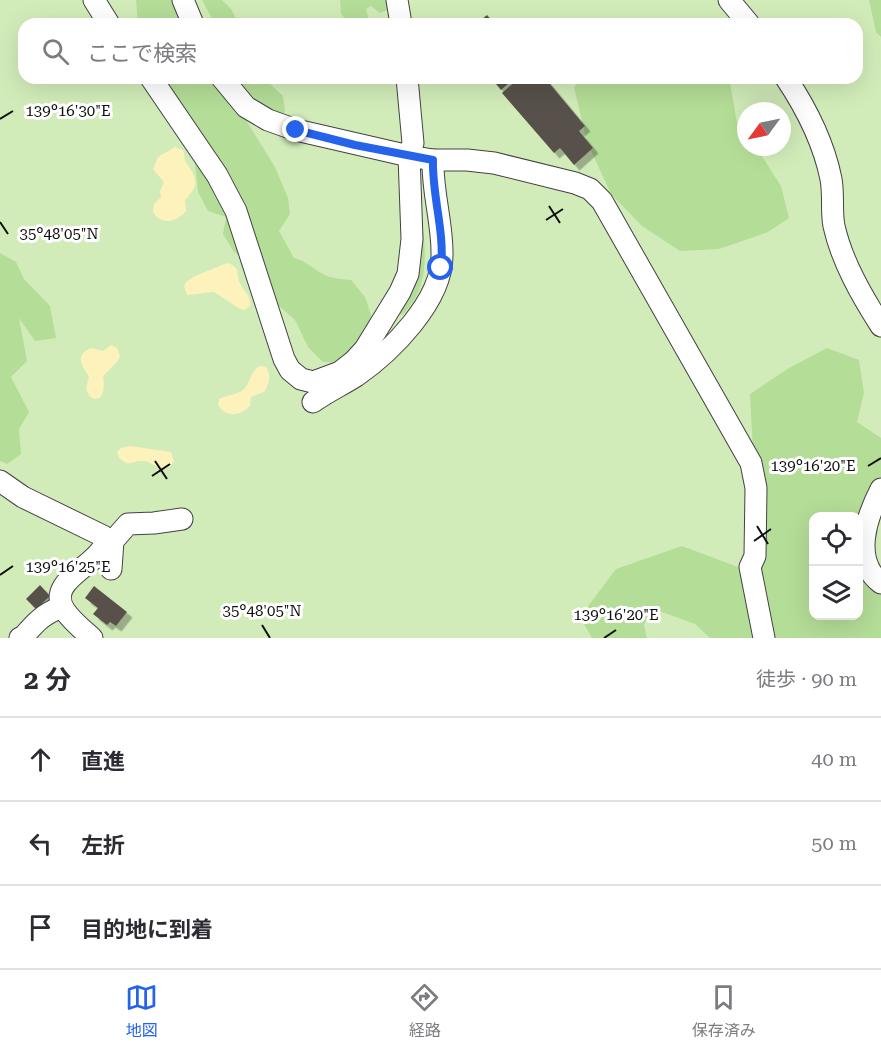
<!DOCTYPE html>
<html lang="ja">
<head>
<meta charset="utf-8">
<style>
  :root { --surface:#fff; --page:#f2f2f3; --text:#2b2b33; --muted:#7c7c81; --line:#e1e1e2; --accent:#2563eb }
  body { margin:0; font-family:"Roboto Serif","Noto Sans JP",serif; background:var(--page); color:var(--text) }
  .controls { position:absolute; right:18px; bottom:18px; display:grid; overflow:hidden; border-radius:12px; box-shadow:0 6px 24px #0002 }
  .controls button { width:54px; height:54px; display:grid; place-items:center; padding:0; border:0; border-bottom:2px solid var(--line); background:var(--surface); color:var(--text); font:30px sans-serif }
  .compass { position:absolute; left:737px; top:102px; width:54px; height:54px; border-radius:50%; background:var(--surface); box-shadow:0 6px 24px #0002; rotate:237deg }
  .stop { position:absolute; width:18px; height:18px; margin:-14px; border:4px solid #2563eb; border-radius:50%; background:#fff }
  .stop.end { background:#2563eb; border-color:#fff; box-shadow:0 2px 6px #0008 }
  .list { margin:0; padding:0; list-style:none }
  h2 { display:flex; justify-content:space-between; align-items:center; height:78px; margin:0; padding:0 24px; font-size:26px }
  h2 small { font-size:20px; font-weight:400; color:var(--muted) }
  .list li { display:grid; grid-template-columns:39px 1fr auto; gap:18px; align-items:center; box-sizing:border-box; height:84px; padding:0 24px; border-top:2px solid var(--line) }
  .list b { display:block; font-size:22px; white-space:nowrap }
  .list em { font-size:20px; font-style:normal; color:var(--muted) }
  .icon { flex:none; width:33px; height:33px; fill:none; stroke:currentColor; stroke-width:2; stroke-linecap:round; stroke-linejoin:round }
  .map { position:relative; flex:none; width:881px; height:638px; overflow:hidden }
  .search { position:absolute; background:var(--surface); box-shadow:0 6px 24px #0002; left:18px; right:18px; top:18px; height:66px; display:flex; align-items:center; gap:15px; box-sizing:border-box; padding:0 21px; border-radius:18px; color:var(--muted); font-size:22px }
  .sheet { height:330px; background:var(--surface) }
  nav { display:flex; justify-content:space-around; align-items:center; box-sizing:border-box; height:84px; border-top:2px solid var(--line); background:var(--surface); font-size:16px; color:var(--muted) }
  nav a { display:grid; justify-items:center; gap:3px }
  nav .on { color:var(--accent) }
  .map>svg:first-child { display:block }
  .green { fill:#d2ecb9; fill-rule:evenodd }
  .forest { fill:#b4dd97; fill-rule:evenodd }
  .sand { fill:#fdf1bc }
  .building { fill:#59514b; filter:url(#shadow) }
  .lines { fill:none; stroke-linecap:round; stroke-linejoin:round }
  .minor-casing { stroke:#424242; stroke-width:23 }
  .minor { stroke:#fff; stroke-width:21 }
  .route { stroke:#2563eb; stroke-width:8 }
  .ticks { fill:none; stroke:#0f0f0f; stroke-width:2 }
  .ticks-label { font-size:15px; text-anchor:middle; fill:#0f0f0f; stroke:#fff; stroke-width:6; stroke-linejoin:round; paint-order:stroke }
</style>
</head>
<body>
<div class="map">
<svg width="881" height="638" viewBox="0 0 881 638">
  <defs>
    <filter id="shadow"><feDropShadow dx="5.5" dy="5.5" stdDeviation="0" flood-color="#0004"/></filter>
  </defs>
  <rect width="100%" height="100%" fill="#fffdf2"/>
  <path class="green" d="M0 0H881V638H0ZM24 24H857V78H24ZM746 111H782V147H746ZM814 516H858V616H814Z"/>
  <g class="forest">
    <polygon points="136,0 184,0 192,24 138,24"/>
    <polygon points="202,0 222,0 231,9 239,24 215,24"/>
    <polygon points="340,0 390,0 391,4 387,10 380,13 371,6 366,9 369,21 367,24 348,24 341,13"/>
    <polygon points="869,0 881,0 881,37 876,32"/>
    <path d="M167 78H220L275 167 288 198 290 214 279 231 294 258C308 262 311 268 323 274 332 279 341 279 351 280L365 297 373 321 342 363 323 362 308 347 295 320 269 297 260 271 234 252 223 234 226 217 208 211 198 192 194 154Z"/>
    <polygon points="234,78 269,78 269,83 283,96 285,112 275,118 264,114"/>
    <polygon points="583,78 726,78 730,83 738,129 746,136 746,147 756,147 781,186 789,218 768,232 719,249 680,251 642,226 611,194 587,142 574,87"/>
    <path d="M422 223C427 255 428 291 402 315L398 314Z"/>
    <polygon points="0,253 16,262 24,279 50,306 56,338 35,341 19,318 27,361 11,377 29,412 19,429 21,454 7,464 0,461"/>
    <path d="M827 348 859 360 864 393 857 422 881 438V519L877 525 864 571 881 587V638H710L695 624 651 608 644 625 647 638H592L580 617 616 569 682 546 738 567 766 615 759 567 750 394 789 368ZM814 516H858V616H814Z"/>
  </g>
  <g class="sand">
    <path d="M175 147 183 150C185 155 184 160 187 164 198 180 199 186 185 200L186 211C177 222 161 226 153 212L154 204 161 197 160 191 164 182 153 169 158 157Z"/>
    <path d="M227 263C242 268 235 272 240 283 244 293 251 294 250 306L245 310 240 309 214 292 187 295 184 286 186 282 195 276Z"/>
    <path d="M111 345 117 348 120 356 117 362 103 376C104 385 105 390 100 398L94 399C83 392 87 386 89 376 81 366 75 354 91 348L103 351Z"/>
    <path d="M260 366 266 367C272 376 269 384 264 392L251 397 250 406C240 416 227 418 218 405L219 399C226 395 237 395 243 390 251 383 249 372 260 366Z"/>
    <path d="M130 446 171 452 174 462C159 478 156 460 141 461 136 461 132 464 126 463L119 458 117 452 121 448Z"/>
  </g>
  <g class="building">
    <polygon points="487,15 495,24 476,24"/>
    <polygon points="491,78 515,78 501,90"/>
    <polygon points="519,78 545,78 585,126 579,131 593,148 574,165 560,148 554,153 502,93"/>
    <polygon points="40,585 50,596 36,609 26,599"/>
    <polygon points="94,586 127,612 116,626 110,622 107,625 93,614 98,608 85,598"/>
  </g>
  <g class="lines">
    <g class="minor-casing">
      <g id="minor">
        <polyline points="94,0 109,24"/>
        <polyline points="183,0 193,24"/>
        <polyline points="397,0 401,24"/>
        <polyline points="729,0 749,24"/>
        <polyline points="151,78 217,175 236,211 284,359 290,370 301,379 313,382 340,372 354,361 365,349 400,292 408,274 412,239 409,156 413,143 407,78"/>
        <polyline points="222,78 246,107 268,120 296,130 409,156 433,160 467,160 494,163 575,183 590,189 602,201 751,463 756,488 755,556 750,567 764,638"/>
        <path d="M786 78C806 108 824 144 831 179 834 195 831 211 834 226 842 262 862 296 881 326"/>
        <path d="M313 402C327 392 342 385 356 376 391 352 442 301 442 256 443 224 432 193 433 160"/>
        <path d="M0 481 23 497 103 536 105 543C98 566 44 581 65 611 72 621 83 630 92 638"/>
        <path d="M881 489C867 516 851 560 881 583"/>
        <polyline points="111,569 113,541 128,524 154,523 182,519"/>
        <path d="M20 638 23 637C35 623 44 613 62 607"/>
      </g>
    </g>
    <use href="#minor" class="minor"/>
  </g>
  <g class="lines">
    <path class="route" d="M296 130 355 145 433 160C432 196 445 232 441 268"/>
  </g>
  <path class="ticks" d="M0 119 13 111M549 206 560 223M546 220 563 209M0 222 8 234M155 461 167 479M868 466 881 458M152 476 170 464M757 526 768 544M754 541 771 529M0 575 13 566M262 625 270 638M604 638 616 630"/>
  <g class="ticks-label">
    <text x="68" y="116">139°16'30"E</text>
    <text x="59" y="239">35°48'05"N</text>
    <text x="813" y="471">139°16'20"E</text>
    <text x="68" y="572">139°16'25"E</text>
    <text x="262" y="616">35°48'05"N</text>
    <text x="616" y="620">139°16'20"E</text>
  </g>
</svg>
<div class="controls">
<button><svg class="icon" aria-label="locate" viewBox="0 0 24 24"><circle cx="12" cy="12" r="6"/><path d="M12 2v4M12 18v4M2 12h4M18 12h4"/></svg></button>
<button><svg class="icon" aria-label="layers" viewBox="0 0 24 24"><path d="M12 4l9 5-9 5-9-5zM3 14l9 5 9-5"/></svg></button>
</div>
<svg class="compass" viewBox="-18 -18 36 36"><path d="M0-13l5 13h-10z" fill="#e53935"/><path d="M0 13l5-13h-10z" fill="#7c7c81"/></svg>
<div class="stop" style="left:441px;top:268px"></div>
<div class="stop end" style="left:296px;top:130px"></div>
<div class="search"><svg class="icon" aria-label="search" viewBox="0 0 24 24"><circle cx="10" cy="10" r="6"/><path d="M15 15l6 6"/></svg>ここで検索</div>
</div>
<section class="sheet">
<h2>2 分<small>徒歩 · 90 m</small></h2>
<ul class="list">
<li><svg class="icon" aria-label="ahead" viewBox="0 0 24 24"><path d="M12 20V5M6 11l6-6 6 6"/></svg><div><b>直進</b></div><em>40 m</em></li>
<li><svg class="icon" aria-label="left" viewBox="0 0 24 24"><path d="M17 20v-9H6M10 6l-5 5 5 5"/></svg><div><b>左折</b></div><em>50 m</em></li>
<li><svg class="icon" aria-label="arrive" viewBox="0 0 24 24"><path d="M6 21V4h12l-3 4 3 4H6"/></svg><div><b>目的地に到着</b></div></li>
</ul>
</section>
<nav>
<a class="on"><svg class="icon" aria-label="map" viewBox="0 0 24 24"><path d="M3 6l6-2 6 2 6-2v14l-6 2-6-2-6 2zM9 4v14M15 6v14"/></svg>地図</a>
<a><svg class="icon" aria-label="directions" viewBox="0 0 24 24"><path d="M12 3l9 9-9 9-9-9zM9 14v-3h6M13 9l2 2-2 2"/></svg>経路</a>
<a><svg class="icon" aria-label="saved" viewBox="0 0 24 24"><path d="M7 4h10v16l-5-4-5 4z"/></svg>保存済み</a>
</nav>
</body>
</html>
